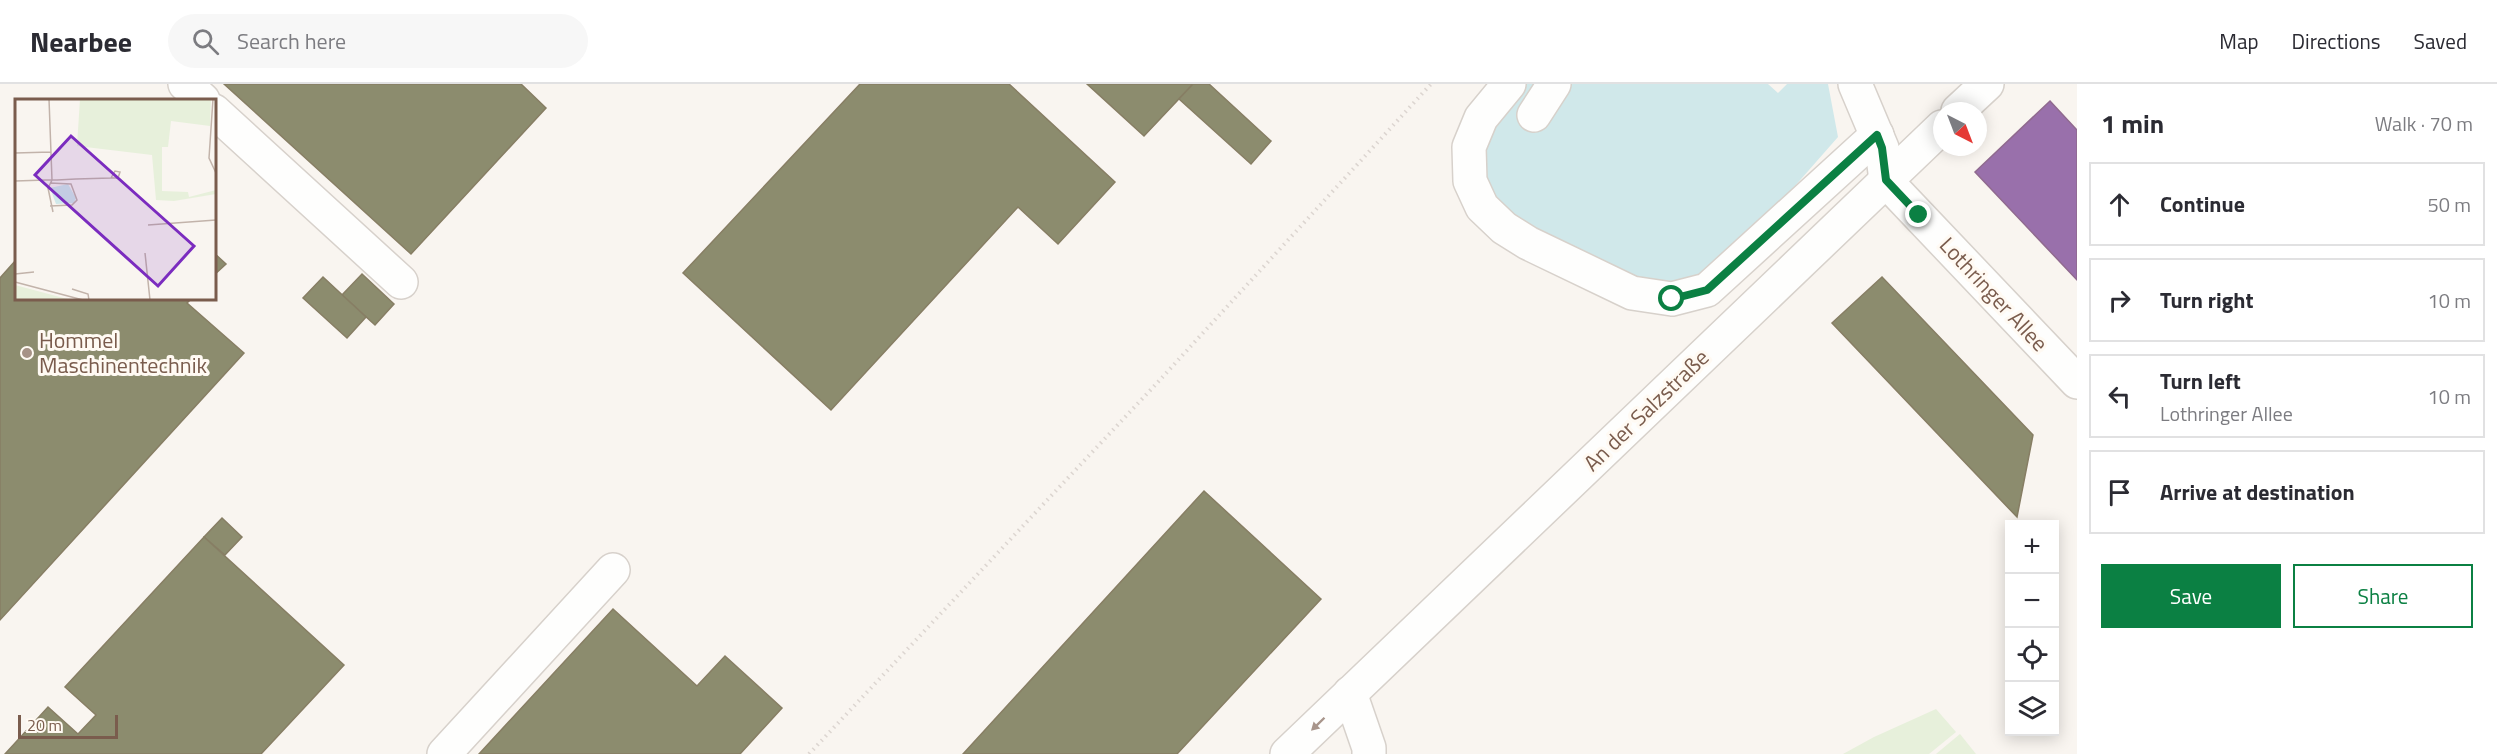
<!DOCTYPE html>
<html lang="en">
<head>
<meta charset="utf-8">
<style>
  :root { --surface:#fff; --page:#f7f7f7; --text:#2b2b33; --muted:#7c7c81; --line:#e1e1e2; --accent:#0b8043 }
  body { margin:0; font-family:"Titillium Web",sans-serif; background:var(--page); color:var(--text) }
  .controls { position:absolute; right:18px; bottom:18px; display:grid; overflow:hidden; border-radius:0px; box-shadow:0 3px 15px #0003 }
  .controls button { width:54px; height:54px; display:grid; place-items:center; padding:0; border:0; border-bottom:2px solid var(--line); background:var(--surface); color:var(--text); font:30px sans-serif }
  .compass { position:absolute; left:1933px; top:18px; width:54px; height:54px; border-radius:50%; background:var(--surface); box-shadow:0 3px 15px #0003; rotate:138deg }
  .scale { position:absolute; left:18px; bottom:15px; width:100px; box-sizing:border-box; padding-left:6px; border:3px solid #7a5c4d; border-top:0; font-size:16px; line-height:21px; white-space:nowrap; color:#7a5c4d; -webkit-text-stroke:4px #fffaf3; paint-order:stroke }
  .stop { position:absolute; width:18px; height:18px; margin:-14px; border:4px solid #0b8043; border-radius:50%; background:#fff }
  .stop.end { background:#0b8043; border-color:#fff; box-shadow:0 2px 6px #0008 }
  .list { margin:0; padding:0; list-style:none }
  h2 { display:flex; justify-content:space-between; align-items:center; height:78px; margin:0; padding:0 24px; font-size:26px }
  h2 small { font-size:20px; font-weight:400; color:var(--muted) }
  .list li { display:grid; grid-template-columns:39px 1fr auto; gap:18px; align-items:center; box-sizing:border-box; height:84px; margin:0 12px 12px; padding:0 12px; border:2px solid var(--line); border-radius:0px }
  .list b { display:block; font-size:22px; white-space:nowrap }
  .list p { margin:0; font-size:20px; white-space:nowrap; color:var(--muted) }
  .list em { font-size:20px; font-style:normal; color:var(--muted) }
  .actions { display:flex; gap:12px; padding:18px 24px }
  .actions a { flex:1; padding:14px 0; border:2px solid var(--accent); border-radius:0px; text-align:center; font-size:21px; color:var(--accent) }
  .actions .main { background:var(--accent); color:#fff }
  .icon { flex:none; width:33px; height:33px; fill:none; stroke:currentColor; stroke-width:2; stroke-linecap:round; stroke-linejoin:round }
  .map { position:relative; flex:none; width:2077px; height:670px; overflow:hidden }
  header { display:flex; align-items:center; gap:36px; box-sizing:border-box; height:84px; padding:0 30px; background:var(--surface); border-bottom:2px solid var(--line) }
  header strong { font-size:28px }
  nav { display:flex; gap:33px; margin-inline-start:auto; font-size:21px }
  .search { width:420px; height:54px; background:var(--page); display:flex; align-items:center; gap:15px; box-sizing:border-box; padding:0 21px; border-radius:33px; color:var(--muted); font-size:22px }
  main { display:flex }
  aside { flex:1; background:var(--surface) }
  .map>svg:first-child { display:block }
  .green { fill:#e7f0db }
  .water { fill:#d0e8ea }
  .offices { fill:#9970ab; stroke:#906a8f; stroke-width:1.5 }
  .industry { fill:#8c8c6e; stroke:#877e64; stroke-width:1.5 }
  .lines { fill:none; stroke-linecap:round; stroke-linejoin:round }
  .minor-casing { stroke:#d7d1cb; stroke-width:36 }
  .path { stroke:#dcd5d0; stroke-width:4; stroke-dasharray:1.5 4.5; stroke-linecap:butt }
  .minor { stroke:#fefefd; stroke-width:33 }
  .oneway { fill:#a8958b }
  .route { stroke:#0b8043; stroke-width:8 }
  .poi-dot { fill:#a69286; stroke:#fffaf3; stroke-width:2 }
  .labels { text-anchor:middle; stroke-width:6; stroke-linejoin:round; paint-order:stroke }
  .street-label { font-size:22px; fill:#7a5c4d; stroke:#fffaf3 }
  .poi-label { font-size:22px; fill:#7a5c4d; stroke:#fffaf3; text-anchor:start }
  .inset-road { fill:none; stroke:#c2b3aa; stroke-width:1.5 }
  .view { fill:#7b2cbf; fill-opacity:0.15; stroke:#7b2cbf; stroke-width:3 }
  .inset-edge { fill:none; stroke:#7a5c4d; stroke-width:3 }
</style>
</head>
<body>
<header>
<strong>Nearbee</strong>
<div class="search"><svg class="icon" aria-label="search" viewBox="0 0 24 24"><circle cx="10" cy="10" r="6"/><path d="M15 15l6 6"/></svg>Search here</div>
<nav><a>Map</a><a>Directions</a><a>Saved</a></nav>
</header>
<main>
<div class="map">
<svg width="2077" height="670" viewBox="0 0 2077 670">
  <rect width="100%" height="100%" fill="#f9f5f0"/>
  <g class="green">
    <polygon points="1936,625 1956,648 1929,670 1843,670 1874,653"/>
    <polygon points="1960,650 1976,670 1936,670"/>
  </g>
  <polygon class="water" points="1526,0 1768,0 1778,9 1787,0 1828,0 1838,53 1773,127 1699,196 1673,200 1643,199 1511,136 1480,93 1489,39"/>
  <polygon class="offices" points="2050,17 2077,46 2077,196 1975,88"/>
  <g class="industry">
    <polygon points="224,0 521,0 546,24 411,170"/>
    <polygon points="860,0 1009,0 1115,98 1058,160 1018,123 831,326 683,189"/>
    <polygon points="1087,0 1193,0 1144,52"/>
    <polygon points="1193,0 1209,0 1271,57 1251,80 1179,15"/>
    <polygon points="214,169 226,180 214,191"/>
    <polygon points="16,176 16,214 192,214 187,219 244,269 0,536 0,194"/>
    <polygon points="362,190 394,220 375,241 342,211"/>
    <polygon points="323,193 366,233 347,254 303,214"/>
    <polygon points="1882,193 2033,351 2017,433 1832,239"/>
    <polygon points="1204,407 1321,515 1177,670 963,670"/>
    <polygon points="222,434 242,453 225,471 204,453"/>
    <polygon points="204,453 344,581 261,670 5,670 48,623 78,650 96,631 65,603"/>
    <polygon points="613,525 697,602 725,572 782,624 740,670 479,670"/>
  </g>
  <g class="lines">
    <g class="minor-casing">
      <g id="minor">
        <polyline points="185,0 203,16"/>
        <polyline points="1509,0 1481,34 1469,63 1470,97 1482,123 1504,144 1528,159 1632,209 1672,215 1707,206 1877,51"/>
        <polyline points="1855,0 1882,64 1886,97 2077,298"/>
        <polyline points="214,27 401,198"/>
        <polyline points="1958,27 1987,0"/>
        <polyline points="1534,31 1554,0"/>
        <polyline points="1350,609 1369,664 1369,670"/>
        <polyline points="444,670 613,486"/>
        <polyline points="1287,670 1942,43"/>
      </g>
    </g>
    <polyline class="path" points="809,670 1158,298 1431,0"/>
    <use href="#minor" class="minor"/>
  </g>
  <defs><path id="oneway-solid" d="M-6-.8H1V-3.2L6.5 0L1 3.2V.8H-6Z" transform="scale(1.5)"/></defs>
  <use class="oneway" href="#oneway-solid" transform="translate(1318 640) rotate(136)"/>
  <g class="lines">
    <polyline class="route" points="1672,215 1707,206 1877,51 1882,64 1886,96 1919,131"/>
  </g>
  <circle class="poi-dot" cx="27" cy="269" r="6"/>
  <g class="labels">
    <g class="street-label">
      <text transform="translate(1994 210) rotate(47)" y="8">Lothringer Allee</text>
      <text transform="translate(1646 326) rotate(-44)" y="8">An der Salzstraße</text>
    </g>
    <g class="poi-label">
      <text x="39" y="264">Hommel<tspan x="39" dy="25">Maschinentechnik</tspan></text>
    </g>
  </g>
  <g transform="translate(15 15)">
    <rect width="201" height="201" fill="#f9f5f0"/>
    <path d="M65 0H196L195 27 156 22 153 48H147V92L173 93 174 98 201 91V95L159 102 141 101 137 56 62 47ZM0 186 56 201H0Z" fill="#e7f0db"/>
    <path d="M53 85 61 99 59 104 41 105 35 89Z" fill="#d0e8ea"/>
    <path class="inset-road" d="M34 0 37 81 33 89 38 113M198 0 194 59 201 74M0 54 36 53M0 82 31 81H42L61 80 96 79H103L105 73 100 72 96 79M35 107 57 106 62 101 56 85 35 84M133 126 201 121M130 154 135 201M0 175 19 173M0 183 68 201M57 190 73 195 74 201"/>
    <path class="view" d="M56 37 179 147 143 187 20 76Z"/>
    <rect width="201" height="201" class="inset-edge"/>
  </g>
</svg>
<div class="controls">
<button>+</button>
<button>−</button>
<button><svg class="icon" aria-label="locate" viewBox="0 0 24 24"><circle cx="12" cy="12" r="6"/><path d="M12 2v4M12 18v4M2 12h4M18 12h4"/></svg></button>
<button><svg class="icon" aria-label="layers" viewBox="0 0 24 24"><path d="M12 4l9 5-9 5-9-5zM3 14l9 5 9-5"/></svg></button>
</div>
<svg class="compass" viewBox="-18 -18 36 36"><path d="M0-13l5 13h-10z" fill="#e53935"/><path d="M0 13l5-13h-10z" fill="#7c7c81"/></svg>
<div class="scale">20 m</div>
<div class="stop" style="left:1672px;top:215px"></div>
<div class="stop end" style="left:1919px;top:131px"></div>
</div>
<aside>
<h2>1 min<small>Walk · 70 m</small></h2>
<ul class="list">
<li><svg class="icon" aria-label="ahead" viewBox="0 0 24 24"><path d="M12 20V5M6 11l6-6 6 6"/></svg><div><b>Continue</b></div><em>50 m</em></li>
<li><svg class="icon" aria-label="right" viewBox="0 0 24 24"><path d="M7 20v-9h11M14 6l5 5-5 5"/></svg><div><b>Turn right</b></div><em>10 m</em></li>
<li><svg class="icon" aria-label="left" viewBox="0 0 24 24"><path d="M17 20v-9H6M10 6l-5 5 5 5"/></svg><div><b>Turn left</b><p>Lothringer Allee</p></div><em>10 m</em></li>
<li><svg class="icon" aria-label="arrive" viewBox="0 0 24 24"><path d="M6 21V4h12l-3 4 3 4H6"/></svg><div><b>Arrive at destination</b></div></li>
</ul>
<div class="actions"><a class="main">Save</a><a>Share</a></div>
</aside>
</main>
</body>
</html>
